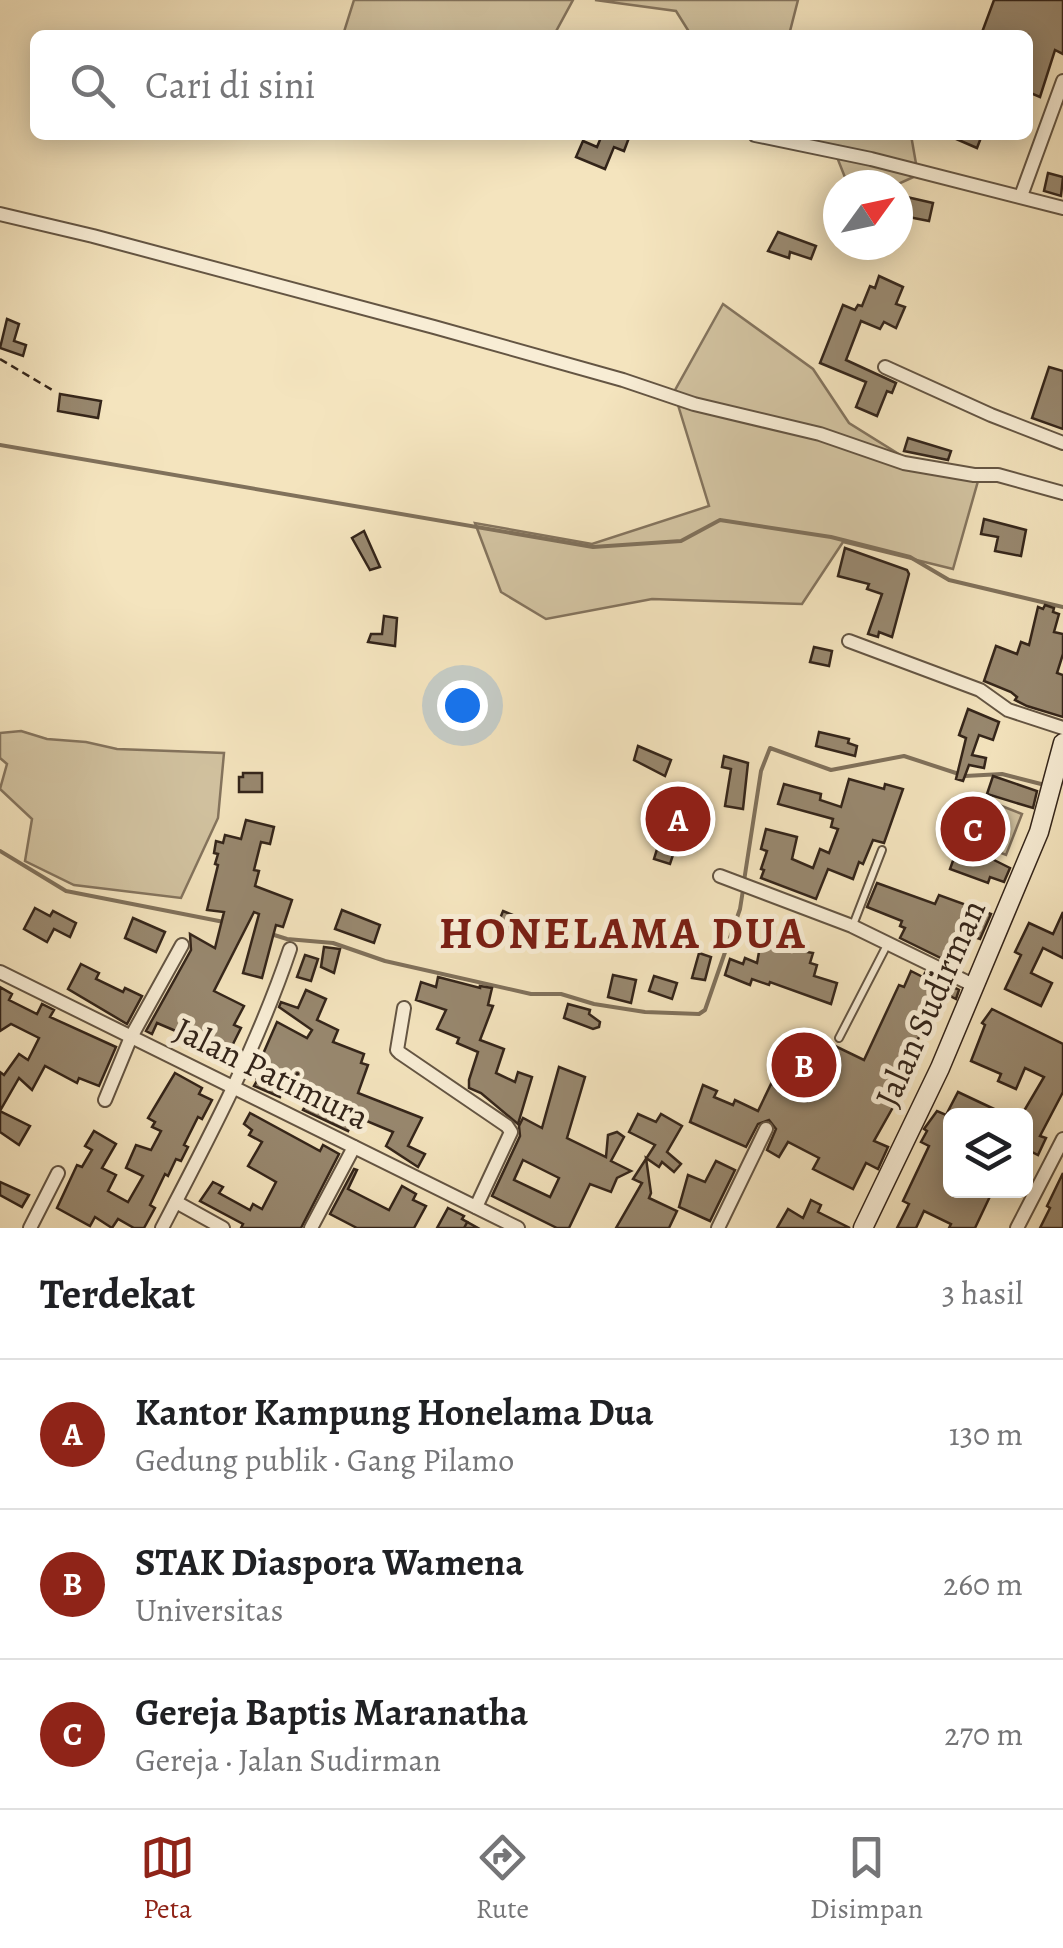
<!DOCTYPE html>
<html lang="id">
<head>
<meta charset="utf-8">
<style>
  :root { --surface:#fff; --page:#f2f2f2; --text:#202124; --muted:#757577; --line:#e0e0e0; --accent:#8f2418 }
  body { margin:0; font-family:Alegreya,serif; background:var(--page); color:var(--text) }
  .controls { position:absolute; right:30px; bottom:30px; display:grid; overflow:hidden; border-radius:15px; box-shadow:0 5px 25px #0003 }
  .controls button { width:90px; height:90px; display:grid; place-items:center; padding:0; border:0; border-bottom:2px solid var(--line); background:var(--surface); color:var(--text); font:50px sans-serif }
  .compass { position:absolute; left:823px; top:170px; width:90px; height:90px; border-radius:50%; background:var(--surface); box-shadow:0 5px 25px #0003; rotate:57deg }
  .you { position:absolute; left:462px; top:705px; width:35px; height:35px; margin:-25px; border:8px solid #fff; border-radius:50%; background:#1a73e8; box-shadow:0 0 0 15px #1a73e833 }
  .badge { display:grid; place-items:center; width:65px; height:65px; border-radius:50%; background:var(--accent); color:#fff; font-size:32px; font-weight:700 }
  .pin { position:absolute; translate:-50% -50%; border:5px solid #fff; box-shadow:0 2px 10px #0006 }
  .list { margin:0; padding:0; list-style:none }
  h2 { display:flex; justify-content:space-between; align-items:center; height:130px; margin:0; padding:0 40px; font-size:42px }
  h2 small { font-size:32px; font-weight:400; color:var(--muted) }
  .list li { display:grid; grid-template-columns:65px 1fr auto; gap:30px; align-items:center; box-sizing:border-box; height:150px; padding:0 40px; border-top:2px solid var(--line) }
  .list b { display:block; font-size:38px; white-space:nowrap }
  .list p { margin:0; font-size:32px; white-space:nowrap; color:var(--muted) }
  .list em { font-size:32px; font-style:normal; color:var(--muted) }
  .icon { flex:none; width:55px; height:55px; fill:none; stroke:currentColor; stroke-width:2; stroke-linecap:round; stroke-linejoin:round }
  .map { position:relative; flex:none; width:1063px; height:1228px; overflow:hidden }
  .search { position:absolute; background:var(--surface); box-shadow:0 5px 25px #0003; left:30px; right:30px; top:30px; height:110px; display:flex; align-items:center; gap:25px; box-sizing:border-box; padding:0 35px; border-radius:15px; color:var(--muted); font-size:38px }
  .sheet { height:580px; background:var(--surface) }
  nav { display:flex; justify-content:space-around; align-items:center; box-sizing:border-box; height:140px; border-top:2px solid var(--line); background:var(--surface); font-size:28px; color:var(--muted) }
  nav a { display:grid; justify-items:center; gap:5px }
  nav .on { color:var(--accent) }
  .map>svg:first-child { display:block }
  .green { fill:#d3c4a2; stroke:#84745e; stroke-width:2.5 }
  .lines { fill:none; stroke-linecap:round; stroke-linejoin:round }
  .stream { stroke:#80715b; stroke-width:4 }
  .building { fill:#98886f; stroke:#34251a; stroke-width:2.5; fill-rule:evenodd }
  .lane-casing { stroke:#645543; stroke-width:10 }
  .street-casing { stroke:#645543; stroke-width:16 }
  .secondary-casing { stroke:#34251a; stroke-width:21 }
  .path { stroke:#34251a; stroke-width:2.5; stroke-dasharray:8 5; stroke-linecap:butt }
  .lane { stroke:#f8edd5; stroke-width:6 }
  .street { stroke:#f8edd5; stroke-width:12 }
  .secondary { stroke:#f8edd5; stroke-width:18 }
  .labels { text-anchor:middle; stroke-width:10; stroke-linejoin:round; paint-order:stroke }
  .street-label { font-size:35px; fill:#34251a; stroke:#f8edd5 }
  .district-label { font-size:45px; font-weight:bold; letter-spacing:2.5px; fill:#7a1f14; stroke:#f8edd5 }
</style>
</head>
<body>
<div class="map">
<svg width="1063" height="1228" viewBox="0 0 1063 1228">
  <rect width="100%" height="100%" fill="#f4e4be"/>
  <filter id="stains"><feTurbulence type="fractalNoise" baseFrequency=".002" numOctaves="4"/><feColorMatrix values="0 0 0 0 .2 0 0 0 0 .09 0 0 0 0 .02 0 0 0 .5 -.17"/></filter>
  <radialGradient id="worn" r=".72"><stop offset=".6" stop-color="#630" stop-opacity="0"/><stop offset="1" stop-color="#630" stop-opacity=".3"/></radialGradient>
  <g class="green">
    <polygon points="354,0 573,0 554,35 343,35"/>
    <polygon points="595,0 798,0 789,35 691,35 676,11"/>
    <polygon points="756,135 911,135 918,175 896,185 848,185 835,152"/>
    <polygon points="723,304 813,369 849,423 902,456 978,481 953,569 843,542 802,604 652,599 546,619 501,592 475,523 592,544 709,506 674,392"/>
    <polygon points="21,731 47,739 86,742 117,749 224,753 218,818 181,898 74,885 25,861 32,819 0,789 7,764 0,758 0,733"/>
    <polygon points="994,803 1022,814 1006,855 978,844"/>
  </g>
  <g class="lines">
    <g class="stream">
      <polyline points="0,445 593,547 681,541 720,520 831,537 910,557 949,580 1063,607"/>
      <polyline points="0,851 66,891 224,922"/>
      <polyline points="744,881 761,771 770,748 831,770 904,756 965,776 1002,774 1045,785"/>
      <polyline points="271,934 287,939 333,943 385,961 531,994 561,994 594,1004 645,1012 699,1014 705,1010 740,909 743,890"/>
    </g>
  </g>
  <g class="building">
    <polygon points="994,0 1063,0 1063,54 1055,50 1040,97 1028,92 1028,35 981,35"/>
    <polygon points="602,135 630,135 624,151 614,147 605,169 576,157 583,141 597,147"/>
    <polygon points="947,135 982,135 977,148"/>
    <polygon points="1048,173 1063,177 1061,196 1044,191"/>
    <polygon points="898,195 933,203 929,221 898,215"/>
    <polygon points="778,232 816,246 811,259 790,252 789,258 768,251"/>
    <polygon points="879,276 903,287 896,304 905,307 896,328 884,322 880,329 861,321 846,360 896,383 892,393 887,391 877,416 856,407 866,382 820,363 843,305 855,310 858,305 862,306 870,286 875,288"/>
    <polygon points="7,319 19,324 14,341 26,345 23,356 0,348"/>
    <polygon points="1049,367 1063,371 1063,429 1032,418"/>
    <polygon points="60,394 101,401 98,418 58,411"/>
    <polygon points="908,438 951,451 948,460 904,451"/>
    <polygon points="984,519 1026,530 1021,556 995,551 998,537 981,534"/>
    <polygon points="364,531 380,567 370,570 352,538"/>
    <polygon points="845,548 907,570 909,574 892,637 879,632 878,637 868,634 882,594 867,589 869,584 838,576"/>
    <polygon points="1045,605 1054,608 1053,612 1059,614 1054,632 1063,634 1063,654 1057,673 1063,675 1063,717 1027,706 1015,700 1017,697 1011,692 984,681 996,646 1017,654 1021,642 1029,645 1038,607 1043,609"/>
    <polygon points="384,616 397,618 395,646 368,642 371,634 382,634"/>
    <polygon points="814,647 832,651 829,666 810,662"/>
    <polygon points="968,709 999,722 993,740 979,735 972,755 986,758 984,768 969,765 963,781 956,779 966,738 959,735"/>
    <polygon points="819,732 849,739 848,743 857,746 855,756 816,746"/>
    <polygon points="638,746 671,760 665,776 634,760"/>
    <polygon points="724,756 748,763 743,809 725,806 731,769 722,767"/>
    <polygon points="243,773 262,773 262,792 239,792 239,777 243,777"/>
    <polygon points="993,776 1037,791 1033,808 987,794"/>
    <polygon points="849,779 884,789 885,784 903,789 884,843 873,840 863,864 859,862 853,879 828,869 816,899 761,878 764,870 761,869 767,851 761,849 766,829 797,837 792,859 813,868 820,849 829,853 838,829 831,827 833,819 778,804 784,784 821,794 820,800 841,807"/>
    <polygon points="974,803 989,809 974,850 1010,868 1004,882 990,877 988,883 950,869"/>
    <polygon points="671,804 693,811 689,824 685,823 680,834 670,864 654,859"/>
    <polygon points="246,820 274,827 270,844 261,842 254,870 259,871 255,886 292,900 283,927 276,925 262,978 243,973 259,914 254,912 214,991 244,1006 234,1025 241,1028 226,1058 216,1053 218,1049 157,1023 152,1034 146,1031 191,950 190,934 215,948 224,912 207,910 218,865 215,864 218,854 214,853 216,841 223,843 225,835 241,839"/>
    <polygon points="877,883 935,904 939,895 991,914 980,939 965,934 951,963 900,938 905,928 900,926 902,921 867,907"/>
    <polygon points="35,908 50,916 53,911 76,923 70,937 54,929 47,942 24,929"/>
    <polygon points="342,910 380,925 374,943 335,929"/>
    <polygon points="503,911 518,917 510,937 495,931"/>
    <polygon points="1063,912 1063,958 1043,948 1031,973 1052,983 1041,1006 1005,989 1021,955 1015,952 1029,923 1053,934"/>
    <polygon points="133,918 165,932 156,952 125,938"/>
    <polygon points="768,936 808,945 807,952 813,953 810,963 817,965 814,976 837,983 831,1004 770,982 769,985 752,979 750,985 725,975 730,959 743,964 745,958 757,963 761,941 767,942"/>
    <polygon points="324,947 340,949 334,973 321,967"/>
    <polygon points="699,953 711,957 705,980 692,978"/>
    <polygon points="305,955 318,959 311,981 297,977"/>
    <polygon points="81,964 99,973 96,979 123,992 125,988 142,996 127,1024 68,989"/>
    <polygon points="911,971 923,977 925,973 959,990 956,999 946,994 939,1008 934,1005 912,1052 907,1049 892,1078 897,1080 893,1088 901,1093 874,1141 888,1147 878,1169 866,1163 853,1189 813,1169 819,1158 788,1142 779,1157 767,1150 776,1129 769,1120 758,1124 746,1147 690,1122 703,1085 717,1091 714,1097 733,1105 735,1100 758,1111 771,1084 807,1101 833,1045 864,1060 899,985 904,987"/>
    <polygon points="613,975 636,980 631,1003 608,997"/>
    <polygon points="654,976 677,983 672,999 649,991"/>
    <polygon points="438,977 480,988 480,986 492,988 488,1005 493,1006 480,1040 504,1049 496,1073 515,1082 518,1072 532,1077 518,1124 481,1093 469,1088 469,1080 478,1052 457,1043 459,1038 437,1029 446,1010 416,1000 421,982 436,987"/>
    <polygon points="0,987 12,994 9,1000 37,1014 42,1004 54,1010 50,1017 116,1047 99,1086 79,1078 77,1083 45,1066 32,1090 19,1078 0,1111 30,1126 19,1145 0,1132 0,1072 4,1075 19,1054 28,1060 39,1038 11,1024 0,1031"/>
    <polygon points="306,990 326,999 317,1020 338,1030 333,1042 364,1054 361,1063 368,1065 358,1093 422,1118 408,1146 425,1154 418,1167 386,1146 393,1132 355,1116 348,1131 303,1110 308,1101 283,1090 280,1097 254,1086 258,1079 253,1077 277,1022 307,1038 312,1030 279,1007 281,1002 298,1008"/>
    <polygon points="568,1004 590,1010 589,1014 600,1022 599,1027 593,1029 564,1018"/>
    <polygon points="992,1009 1063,1044 1063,1092 1040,1136 1046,1138 1038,1155 1026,1149 1026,1116 1021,1116 1044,1077 1025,1068 1016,1089 998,1081 1001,1074 971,1061 985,1025 982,1023"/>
    <path d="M559 1067 585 1077 567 1138 606 1157 608 1135 617 1132 624 1137 611 1161 631 1171 617 1178 611 1192 590 1184 569 1228H557L492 1196 520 1136 519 1126 523 1118 542 1128ZM523 1160 559 1178 550 1197 514 1180Z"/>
    <polygon points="175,1073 202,1088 199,1094 212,1100 202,1119 198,1117 184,1145 188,1147 181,1161 176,1159 168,1176 165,1174 150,1205 155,1208 144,1228 134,1228 118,1219 112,1228 95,1217 90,1226 57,1208 77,1165 82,1167 92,1150 85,1146 94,1131 116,1144 102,1168 116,1175 108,1191 128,1202 143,1176 126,1168 136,1145 151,1150 161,1131 152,1127 155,1122 148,1118"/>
    <polygon points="958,1092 1009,1116 947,1116 950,1117 950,1151 946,1160 950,1162 950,1190 993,1190 975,1228 949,1228 951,1224 924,1211 916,1228 897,1228 909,1204 903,1201 929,1146 921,1142 927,1131 924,1129 937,1111 946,1115"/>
    <polygon points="250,1113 320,1151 323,1145 339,1154 301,1228 241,1228 243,1224 200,1201 213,1182 223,1187 219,1193 250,1210 253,1204 262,1209 276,1182 248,1166 262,1142 249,1135 252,1130 244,1124"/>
    <polygon points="638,1114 656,1122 661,1114 682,1126 667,1152 681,1164 674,1172 662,1162 659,1167 646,1158 651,1193 649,1198 677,1211 669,1228 616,1228 642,1183 633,1179 655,1145 629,1132"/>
    <polygon points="716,1161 735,1170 710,1221 679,1207 688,1175 705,1182"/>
    <polygon points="354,1169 357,1170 348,1189 389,1210 402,1186 416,1194 413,1200 426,1206 414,1228 357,1228 330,1214"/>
    <polygon points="1063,1173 1063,1228 1040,1228 1050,1208 1047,1206"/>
    <polygon points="0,1182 29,1195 22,1207 0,1195"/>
    <polygon points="811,1200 821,1205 818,1212 850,1228 777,1228 788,1209 803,1218"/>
    <polygon points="448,1208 464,1216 462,1219 478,1228 437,1228"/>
  </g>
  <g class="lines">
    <g class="lane-casing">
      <g id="lane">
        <polyline points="853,925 882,850"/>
        <polyline points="839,1038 887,945"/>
      </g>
    </g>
    <g class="street-casing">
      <g id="street">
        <polyline points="755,135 871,159 1063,208"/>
        <polyline points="1021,196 1063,81"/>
        <polyline points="0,214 93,236 434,327 623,380 694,404 820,434 904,463 974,475 998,475 1063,493"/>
        <polyline points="885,367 991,415 1063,443"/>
        <polyline points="849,641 980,690 1008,710 1063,728"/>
        <polyline points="720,876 852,926 975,986"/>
        <polyline points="0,972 518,1228"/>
        <polyline points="404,1008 397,1050 400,1053 507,1126 511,1132 476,1207"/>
        <polyline points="105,1100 131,1037 182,945"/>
        <polyline points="176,1202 223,1228"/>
        <polyline points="30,1228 58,1173"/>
        <path d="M162 1228C210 1136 257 1047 290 949"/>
        <polyline points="311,1228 354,1147"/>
        <polyline points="718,1228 766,1129"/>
        <polyline points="1017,1228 1063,1139"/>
      </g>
    </g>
    <g class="secondary-casing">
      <polyline id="secondary" points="863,1228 940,1068 1039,832 1063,743"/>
    </g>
    <g class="path">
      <polyline points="0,359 54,391"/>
      <polyline points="464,1228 470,1217"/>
    </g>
    <use href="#lane" class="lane"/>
    <use href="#street" class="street"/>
    <use href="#secondary" class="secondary"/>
  </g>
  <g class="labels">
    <g class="street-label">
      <text transform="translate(930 1003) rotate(-66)" y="12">Jalan Sudirman</text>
      <text transform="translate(272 1073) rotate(26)" y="12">Jalan Patimura</text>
    </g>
    <g class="district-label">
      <text x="623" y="948">HONELAMA DUA</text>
    </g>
  </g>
  <rect width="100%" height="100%" filter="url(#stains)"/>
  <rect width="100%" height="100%" fill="url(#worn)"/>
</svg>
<div class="controls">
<button><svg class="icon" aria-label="layers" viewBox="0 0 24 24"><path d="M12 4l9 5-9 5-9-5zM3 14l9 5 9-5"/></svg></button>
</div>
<svg class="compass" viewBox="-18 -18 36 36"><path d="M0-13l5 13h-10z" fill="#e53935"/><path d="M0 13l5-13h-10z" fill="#757577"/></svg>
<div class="you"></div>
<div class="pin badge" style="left:678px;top:819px">A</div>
<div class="pin badge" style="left:804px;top:1065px">B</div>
<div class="pin badge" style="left:973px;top:829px">C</div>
<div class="search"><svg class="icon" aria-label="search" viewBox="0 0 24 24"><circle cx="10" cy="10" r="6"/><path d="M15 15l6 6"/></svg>Cari di sini</div>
</div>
<section class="sheet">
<h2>Terdekat<small>3 hasil</small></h2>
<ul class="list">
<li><span class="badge">A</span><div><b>Kantor Kampung Honelama Dua</b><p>Gedung publik · Gang Pilamo</p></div><em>130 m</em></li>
<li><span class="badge">B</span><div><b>STAK Diaspora Wamena</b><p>Universitas</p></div><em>260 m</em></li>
<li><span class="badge">C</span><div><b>Gereja Baptis Maranatha</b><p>Gereja · Jalan Sudirman</p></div><em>270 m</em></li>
</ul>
</section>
<nav>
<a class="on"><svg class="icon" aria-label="map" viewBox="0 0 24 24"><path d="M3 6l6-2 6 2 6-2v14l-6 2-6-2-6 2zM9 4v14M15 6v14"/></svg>Peta</a>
<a><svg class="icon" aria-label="directions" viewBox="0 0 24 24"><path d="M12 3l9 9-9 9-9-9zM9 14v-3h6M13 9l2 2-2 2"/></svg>Rute</a>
<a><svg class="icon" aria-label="saved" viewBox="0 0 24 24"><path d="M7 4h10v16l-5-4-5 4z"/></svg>Disimpan</a>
</nav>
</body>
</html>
